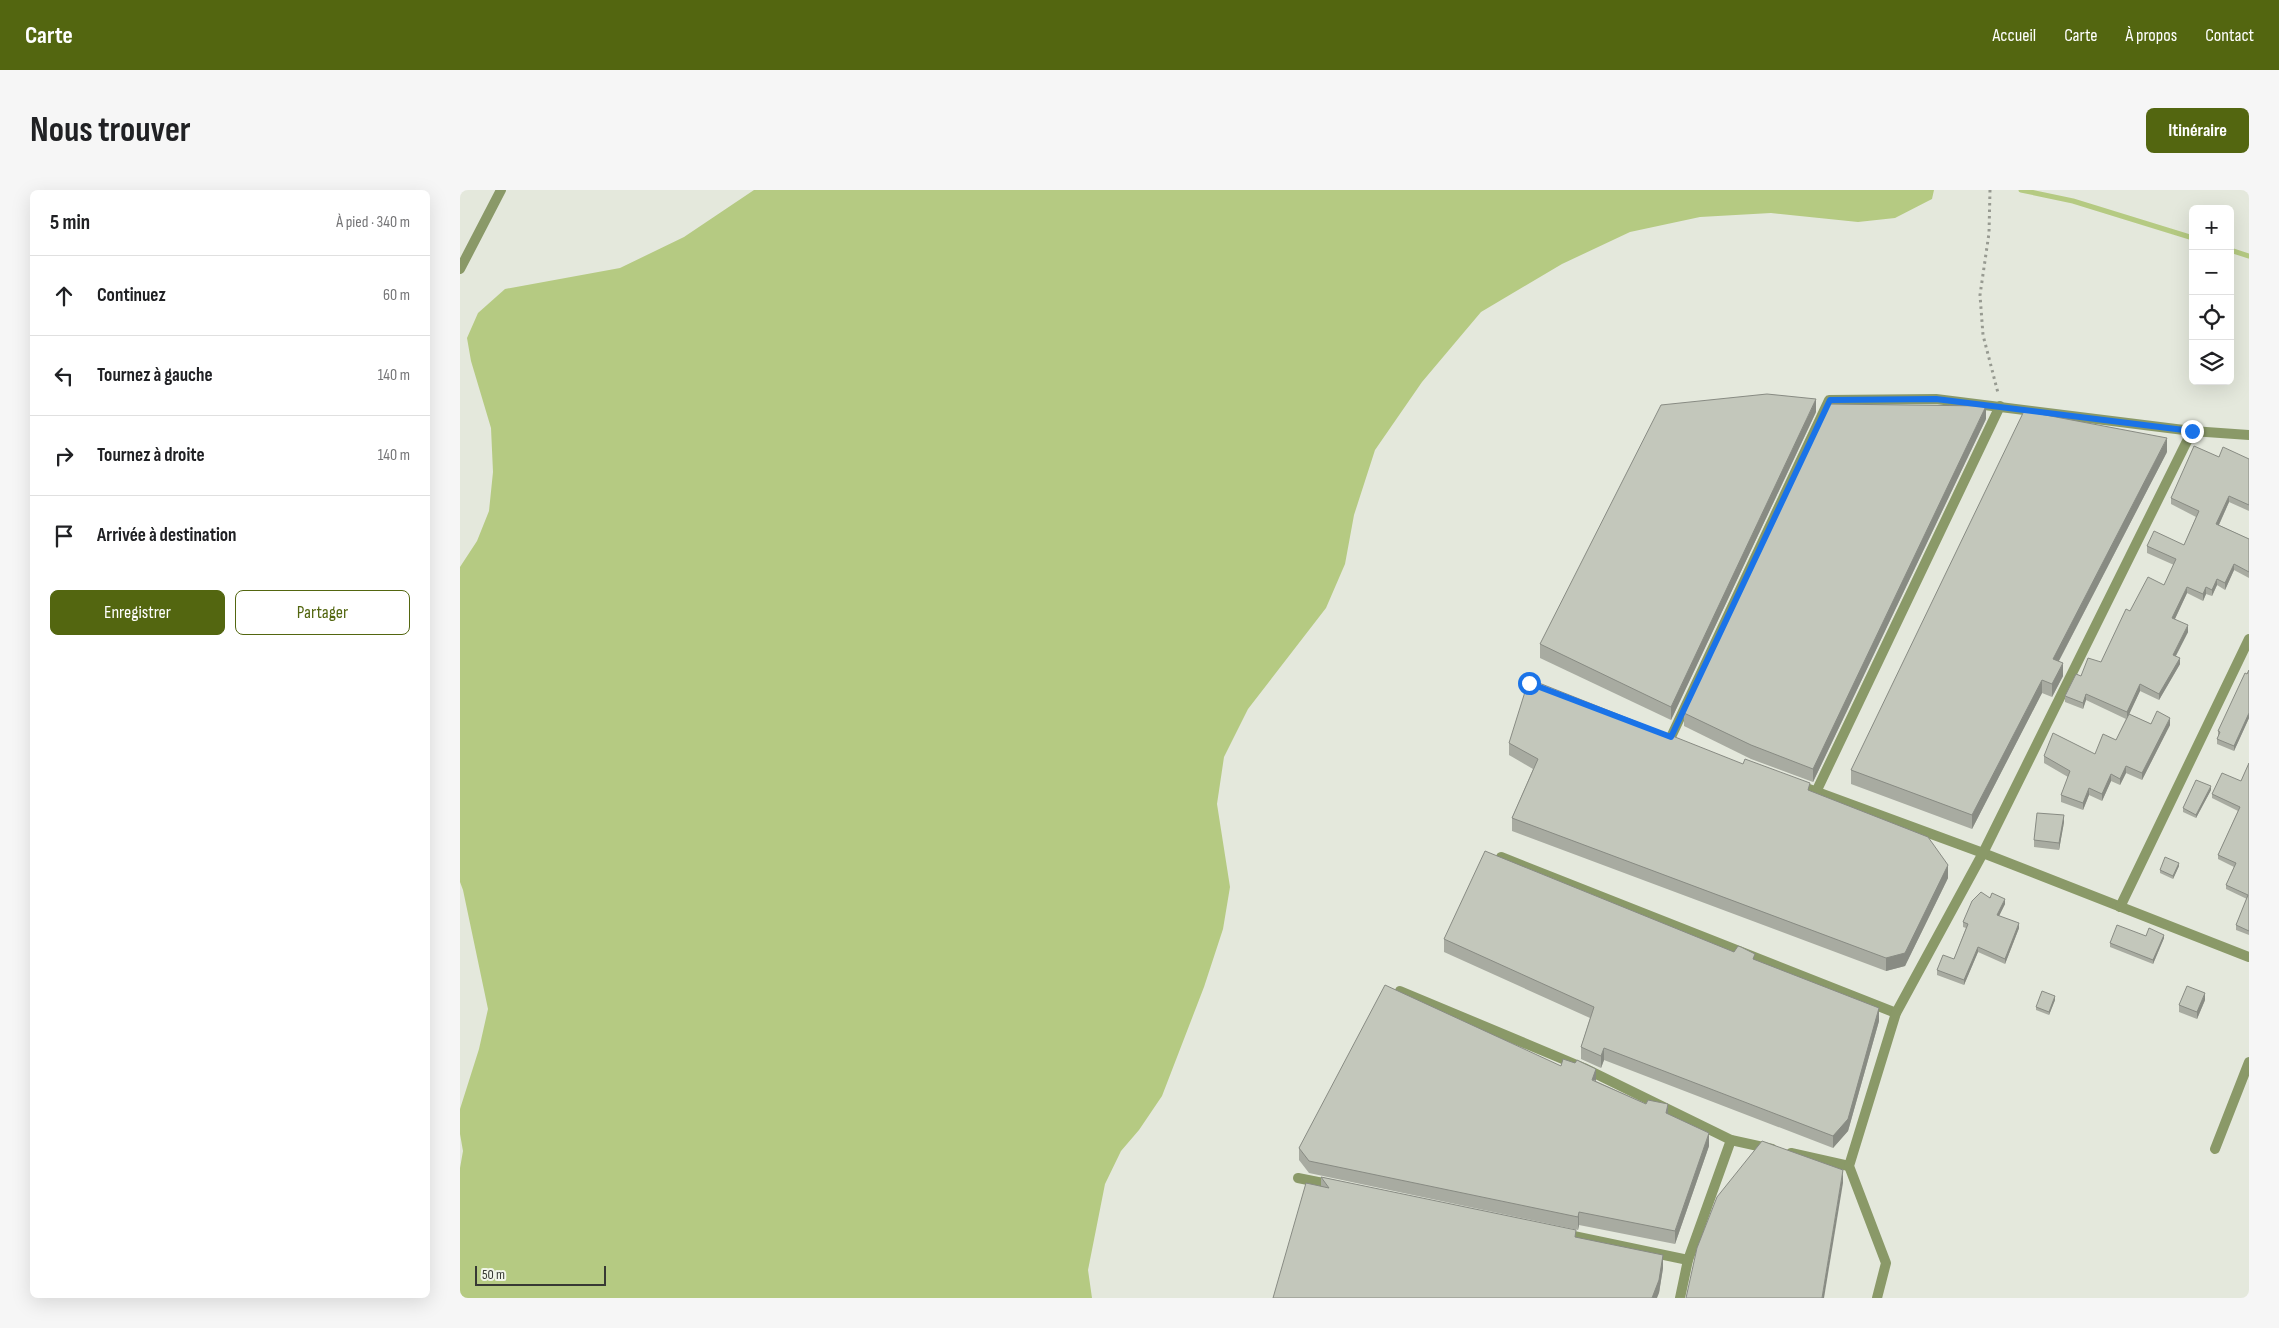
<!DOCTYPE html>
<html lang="fr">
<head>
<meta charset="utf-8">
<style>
  :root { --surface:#fff; --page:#f6f6f6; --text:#202124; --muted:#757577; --line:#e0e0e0; --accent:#536610 }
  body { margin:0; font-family:"Sofia Sans Condensed",sans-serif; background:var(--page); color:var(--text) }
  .controls { position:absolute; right:15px; top:15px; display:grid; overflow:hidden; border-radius:8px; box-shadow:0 5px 20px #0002 }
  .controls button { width:45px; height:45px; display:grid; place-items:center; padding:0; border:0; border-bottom:1px solid var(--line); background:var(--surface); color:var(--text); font:25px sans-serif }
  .scale { position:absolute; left:15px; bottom:12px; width:131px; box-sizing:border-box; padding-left:5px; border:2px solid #373934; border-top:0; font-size:14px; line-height:18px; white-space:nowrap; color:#373934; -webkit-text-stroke:4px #f1f5e9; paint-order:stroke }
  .stop { position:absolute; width:15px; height:15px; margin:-11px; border:4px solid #1a73e8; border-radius:50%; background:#fff }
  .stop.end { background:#1a73e8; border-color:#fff; box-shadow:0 1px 5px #0008 }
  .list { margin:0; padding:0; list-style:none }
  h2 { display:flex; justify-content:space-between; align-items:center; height:65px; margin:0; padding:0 20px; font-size:21px }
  h2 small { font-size:16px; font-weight:400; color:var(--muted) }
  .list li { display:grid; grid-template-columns:32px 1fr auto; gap:15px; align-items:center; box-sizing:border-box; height:80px; padding:0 20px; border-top:1px solid var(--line) }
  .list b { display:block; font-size:19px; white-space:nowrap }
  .list em { font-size:16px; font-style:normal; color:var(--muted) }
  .actions { display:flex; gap:10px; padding:15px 20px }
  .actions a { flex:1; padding:11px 0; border:1px solid var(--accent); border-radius:8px; text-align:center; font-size:18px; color:var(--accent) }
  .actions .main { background:var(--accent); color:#fff }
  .icon { flex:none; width:28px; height:28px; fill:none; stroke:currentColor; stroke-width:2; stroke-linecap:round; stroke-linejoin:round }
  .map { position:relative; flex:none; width:1789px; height:1108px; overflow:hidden; border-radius:8px }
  header { display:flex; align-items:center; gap:30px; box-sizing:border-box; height:70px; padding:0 25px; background:var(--accent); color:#fff }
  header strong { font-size:24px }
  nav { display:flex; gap:28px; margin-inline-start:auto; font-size:18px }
  .intro { display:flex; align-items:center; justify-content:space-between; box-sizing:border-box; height:120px; padding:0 30px }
  h1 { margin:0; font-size:35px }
  .button { padding:12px 22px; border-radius:8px; background:var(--accent); color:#fff; font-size:18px; font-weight:700 }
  main { display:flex; gap:30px; padding:0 30px }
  aside { flex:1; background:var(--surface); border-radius:8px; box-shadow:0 5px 20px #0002 }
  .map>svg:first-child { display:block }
  .water { fill:#b5ca82 }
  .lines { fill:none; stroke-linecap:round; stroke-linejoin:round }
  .stream { stroke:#b5ca82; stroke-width:5 }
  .path { stroke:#979a91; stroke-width:3; stroke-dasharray:2.5 4; stroke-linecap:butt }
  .street { stroke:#8a9968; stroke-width:10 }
  .wall { fill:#a8aba1 }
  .shaded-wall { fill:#888b83 }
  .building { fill:#c3c7bb; stroke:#888b83 }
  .route { stroke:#1a73e8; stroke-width:6 }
</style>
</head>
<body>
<header>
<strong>Carte</strong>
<nav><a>Accueil</a><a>Carte</a><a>À propos</a><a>Contact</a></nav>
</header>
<div class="intro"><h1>Nous trouver</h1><a class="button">Itinéraire</a></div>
<main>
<aside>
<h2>5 min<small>À pied · 340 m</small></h2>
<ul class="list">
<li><svg class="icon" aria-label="ahead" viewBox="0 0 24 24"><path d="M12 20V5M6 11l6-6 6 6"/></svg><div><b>Continuez</b></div><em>60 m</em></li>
<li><svg class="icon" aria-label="left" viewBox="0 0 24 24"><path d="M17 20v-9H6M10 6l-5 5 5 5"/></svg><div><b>Tournez à gauche</b></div><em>140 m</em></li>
<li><svg class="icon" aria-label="right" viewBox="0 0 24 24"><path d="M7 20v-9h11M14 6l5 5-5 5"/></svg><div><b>Tournez à droite</b></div><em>140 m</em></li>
<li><svg class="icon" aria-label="arrive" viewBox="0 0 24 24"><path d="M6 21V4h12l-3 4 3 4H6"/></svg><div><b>Arrivée à destination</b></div></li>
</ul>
<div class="actions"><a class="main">Enregistrer</a><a>Partager</a></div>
</aside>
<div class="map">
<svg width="1789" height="1108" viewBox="0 0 1789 1108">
  <rect width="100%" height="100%" fill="#e4e8dc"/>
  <polygon class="water" points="294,0 1474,0 1472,9 1435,28 1398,32 1311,23 1240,27 1170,42 1102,74 1021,122 962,192 915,260 894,325 885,374 866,418 788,519 764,567 757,614 770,697 763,739 744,797 702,906 679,940 661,961 645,994 628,1080 632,1108 0,1108 0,978 3,961 0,944 0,919 19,859 28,819 3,700 0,692 0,377 17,351 29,321 33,282 31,238 11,171 7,148 18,123 45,99 160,78 224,47"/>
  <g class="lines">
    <g class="stream">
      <polyline points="1561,0 1613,11 1733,48"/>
      <polyline points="1770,60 1789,66"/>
    </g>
    <polyline class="path" points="1530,0 1529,43 1520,105 1523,145 1538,203"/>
    <g class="street">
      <polyline points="0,79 41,0"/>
      <polyline points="1211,547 1369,210 1476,209 1732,241 1789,245"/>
      <polyline points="1338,595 1523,663 1789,767"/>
      <polyline points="1356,602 1540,216"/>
      <polyline points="1041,667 1436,823"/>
      <polyline points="1660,717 1789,449"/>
      <polyline points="940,801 1124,878 1271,950 1312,959"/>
      <polyline points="1755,959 1789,872"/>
      <polyline points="1331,963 1389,976"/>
      <polyline points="838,988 873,995"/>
      <polyline points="1104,1044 1228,1070"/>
      <polyline points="1220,1108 1228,1070 1271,950"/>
      <polyline points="1417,1108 1426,1073 1389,976 1436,823 1523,663 1732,241"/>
    </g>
  </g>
  <g class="wall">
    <polygon points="1356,222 1211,530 1080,468 1080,454"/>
    <polygon points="1526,229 1353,592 1291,569 1224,536 1224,523"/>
    <polygon points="1707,262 1599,471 1603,486 1592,507 1582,503 1512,639 1391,594 1391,580"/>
    <polygon points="1759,267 1789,269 1789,321 1769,312 1759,335 1789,349 1789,388 1774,380 1765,400 1757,395 1752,406 1746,404 1743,411 1727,403 1715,429 1728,442 1716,466 1720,474 1699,510 1680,501 1669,524 1691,534 1710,535 1682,590 1666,583 1660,595 1651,591 1642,611 1629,605 1623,620 1601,612 1601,605 1608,587 1584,573 1584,566 1635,564 1656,550 1666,529 1626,510 1623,519 1605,512 1605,506 1621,486 1641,472 1670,421 1704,395 1714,375 1687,363 1687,356 1724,355 1736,327 1711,314 1711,308"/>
    <polygon points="1789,480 1789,528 1774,561 1757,554 1757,549 1759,546 1758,546 1758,541"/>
    <polygon points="1049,553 1350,601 1488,688 1445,776 1426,781 1052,641 1052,628 1073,579 1049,565"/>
    <polygon points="1789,573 1789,745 1776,740 1776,735 1787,709 1766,699 1766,695 1774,677 1758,669 1758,665 1778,621 1752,608 1752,604 1781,591"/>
    <polygon points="1751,600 1736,628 1723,622 1723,618"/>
    <polygon points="1604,632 1599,660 1574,657 1574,650"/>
    <polygon points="1719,676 1713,689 1700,683 1700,680"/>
    <polygon points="1530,708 1545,714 1539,726 1559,738 1545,774 1518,762 1504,795 1477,785 1477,780 1494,769 1506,738 1503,737 1503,732"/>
    <polygon points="1686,746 1704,748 1693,774 1650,757 1650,753"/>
    <polygon points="984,749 1295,770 1419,831 1388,941 1373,958 1144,870 1141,878 1121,869 1121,857 1130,828 984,762"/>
    <polygon points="1595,810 1589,825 1576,820 1576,817"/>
    <polygon points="1745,810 1737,829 1719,822 1719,815"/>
    <polygon points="1136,891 1208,924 1249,956 1215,1054 1119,1035 1118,1040 849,983 839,970 839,958"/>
    <polygon points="861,987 1116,1048 1203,1078 1199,1103 861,996"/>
  </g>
  <g class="shaded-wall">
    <polygon points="1356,209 1356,222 1211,530 1211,517"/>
    <polygon points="1526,216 1526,229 1353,592 1353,579"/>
    <polygon points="1707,248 1707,262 1593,482 1593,469"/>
    <polygon points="1769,306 1769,312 1756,341 1756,334"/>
    <polygon points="1774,374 1774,380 1765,400 1765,393"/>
    <polygon points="1757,389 1757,395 1752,406 1752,400"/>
    <polygon points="1727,397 1727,403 1712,435 1712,428"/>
    <polygon points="1746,397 1746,404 1743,411 1743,404"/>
    <polygon points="1728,435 1728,442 1713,471 1713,465"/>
    <polygon points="1720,468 1720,474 1699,510 1699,504"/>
    <polygon points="1603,473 1603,486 1592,507 1592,494"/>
    <polygon points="1582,490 1582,503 1512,639 1512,625"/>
    <polygon points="1680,494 1680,501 1667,529 1667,522"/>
    <polygon points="1626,504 1626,510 1623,519 1623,513"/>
    <polygon points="1789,523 1789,528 1774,561 1774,556"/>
    <polygon points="1710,528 1710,535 1682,590 1682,583"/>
    <polygon points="1666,576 1666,583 1660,595 1660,589"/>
    <polygon points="1651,584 1651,591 1642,611 1642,604"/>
    <polygon points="1751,596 1751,600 1736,628 1736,625"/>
    <polygon points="1629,598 1629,605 1623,620 1623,613"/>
    <polygon points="1604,625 1604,632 1599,660 1599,653"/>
    <polygon points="1719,673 1719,676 1713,689 1713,686"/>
    <polygon points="1488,675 1488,688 1445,776 1426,781 1426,768"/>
    <polygon points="1545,709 1545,714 1537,730 1537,725"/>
    <polygon points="1559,733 1559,738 1545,774 1545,769"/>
    <polygon points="1704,745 1704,748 1693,774 1693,770"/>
    <polygon points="1518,757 1518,762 1504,795 1504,790"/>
    <polygon points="1745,803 1745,810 1737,829 1737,822"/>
    <polygon points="1595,806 1595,810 1589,825 1589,822"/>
    <polygon points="1419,818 1419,831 1388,941 1373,958 1373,946"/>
    <polygon points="1144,858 1144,870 1141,878 1141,866"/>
    <polygon points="1136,879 1136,891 1132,890"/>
    <polygon points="1208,914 1208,927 1206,923"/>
    <polygon points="1249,943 1249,956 1215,1054 1215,1041"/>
    <polygon points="1383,980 1383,993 1364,1108 1362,1108"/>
    <polygon points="1119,1022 1119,1035 1118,1040 1118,1027"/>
    <polygon points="1203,1065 1203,1078 1199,1103 1197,1108 1192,1108"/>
  </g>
  <g class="building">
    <polygon points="1307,204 1356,209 1211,517 1080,454 1201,215"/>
    <polygon points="1369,214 1526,216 1353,579 1291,555 1224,523"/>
    <polygon points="1564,221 1707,248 1593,469 1603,473 1592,494 1582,490 1512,625 1391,580"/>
    <polygon points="1734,256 1759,267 1763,257 1789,269 1789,315 1769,306 1756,334 1789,349 1789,382 1774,374 1765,393 1757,389 1752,400 1746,397 1743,404 1727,397 1712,428 1728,435 1713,465 1720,468 1699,504 1680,494 1667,522 1626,504 1623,513 1605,506 1616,484 1621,486 1628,468 1641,472 1666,419 1670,421 1688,387 1704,395 1716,369 1687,356 1694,341 1724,355 1739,321 1711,308"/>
    <polygon points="1789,480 1789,523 1774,556 1757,549 1760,542 1758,541 1785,483 1787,484"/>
    <polygon points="1069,489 1283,574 1285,569 1350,593 1348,600 1468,647 1488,675 1445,763 1426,768 1052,628 1078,569 1049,553"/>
    <polygon points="1697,521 1710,528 1682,583 1666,576 1660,589 1651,584 1642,604 1629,598 1623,613 1601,605 1610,581 1584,566 1593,543 1635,564 1643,544 1656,550 1669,524 1691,534"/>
    <polygon points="1789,573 1789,741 1776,735 1788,705 1766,695 1776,673 1758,665 1780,617 1752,604 1762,583 1781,591"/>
    <polygon points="1736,590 1751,596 1736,625 1723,618"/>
    <polygon points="1577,623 1604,625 1599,653 1574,650"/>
    <polygon points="1025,661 1274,762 1278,756 1281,757 1295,764 1293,769 1419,818 1388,929 1373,946 1144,858 1141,866 1121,857 1134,817 984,749"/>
    <polygon points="1705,667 1719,673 1713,686 1700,680"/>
    <polygon points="1521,702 1530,708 1532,703 1545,709 1537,725 1559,733 1545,769 1518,757 1504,790 1477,780 1483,765 1494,769 1508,734 1503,732 1512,711"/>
    <polygon points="1657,735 1686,746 1689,738 1704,745 1693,770 1650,753"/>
    <polygon points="925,795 1101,876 1103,869 1115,873 1117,870 1121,872 1136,879 1132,890 1186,914 1188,910 1208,914 1206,923 1249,943 1215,1041 1119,1022 1118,1027 849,971 839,958"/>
    <polygon points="1727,796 1745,803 1737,822 1719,815"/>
    <polygon points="1582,801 1595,806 1589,822 1576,817"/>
    <polygon points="1302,951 1383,980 1362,1108 1226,1108 1237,1058 1257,1007"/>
    <polygon points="861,987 1116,1040 1115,1047 1203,1065 1199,1090 1192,1108 813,1108 846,993 869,998"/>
  </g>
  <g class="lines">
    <polyline class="route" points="1069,493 1211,547 1370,210 1476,209 1732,241"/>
  </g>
</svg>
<div class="controls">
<button>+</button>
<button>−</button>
<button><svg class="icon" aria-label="locate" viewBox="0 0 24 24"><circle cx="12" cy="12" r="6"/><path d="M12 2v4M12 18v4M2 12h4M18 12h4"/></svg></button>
<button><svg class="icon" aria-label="layers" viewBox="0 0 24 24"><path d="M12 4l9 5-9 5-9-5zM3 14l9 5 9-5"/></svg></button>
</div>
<div class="scale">50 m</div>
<div class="stop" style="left:1069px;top:493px"></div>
<div class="stop end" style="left:1732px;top:241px"></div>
</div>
</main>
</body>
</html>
